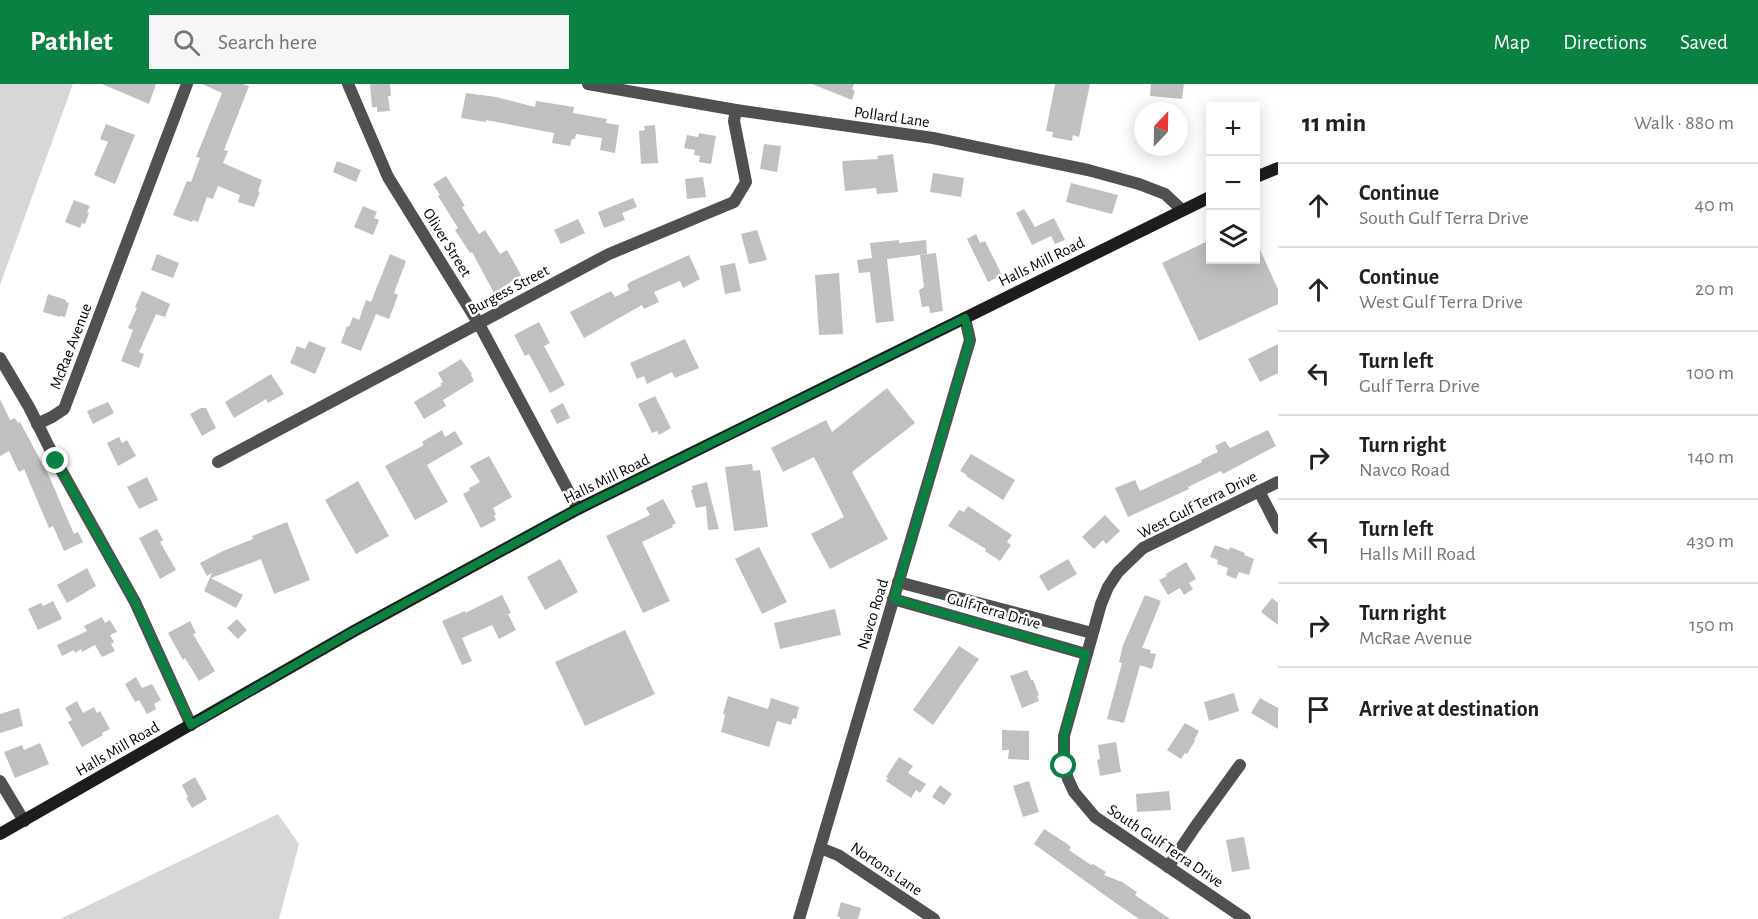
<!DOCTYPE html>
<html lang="en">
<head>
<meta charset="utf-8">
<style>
  :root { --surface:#fff; --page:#f6f6f6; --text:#202124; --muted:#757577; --line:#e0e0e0; --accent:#0b8043 }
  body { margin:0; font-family:"Alegreya Sans",sans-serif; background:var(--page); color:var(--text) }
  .controls { position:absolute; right:18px; top:18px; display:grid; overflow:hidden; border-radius:0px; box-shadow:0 3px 15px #0003 }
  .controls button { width:54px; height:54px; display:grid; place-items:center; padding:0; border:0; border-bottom:2px solid var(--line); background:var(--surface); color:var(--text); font:30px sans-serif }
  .compass { position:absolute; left:1134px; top:18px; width:54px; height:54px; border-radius:50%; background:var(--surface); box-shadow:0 3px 15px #0003; rotate:22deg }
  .stop { position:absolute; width:18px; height:18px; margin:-14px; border:4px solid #0b8043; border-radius:50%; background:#fff }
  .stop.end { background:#0b8043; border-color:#fff; box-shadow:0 2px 6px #0008 }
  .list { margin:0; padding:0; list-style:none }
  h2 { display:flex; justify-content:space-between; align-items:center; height:78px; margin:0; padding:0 24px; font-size:26px }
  h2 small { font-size:20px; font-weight:400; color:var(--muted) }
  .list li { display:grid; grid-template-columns:39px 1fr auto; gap:18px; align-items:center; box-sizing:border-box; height:84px; padding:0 24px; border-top:2px solid var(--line) }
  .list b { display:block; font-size:22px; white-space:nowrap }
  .list p { margin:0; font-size:20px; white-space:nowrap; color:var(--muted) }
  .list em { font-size:20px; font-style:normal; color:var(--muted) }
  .icon { flex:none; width:33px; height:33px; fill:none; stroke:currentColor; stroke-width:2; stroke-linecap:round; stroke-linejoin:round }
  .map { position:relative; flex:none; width:1278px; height:835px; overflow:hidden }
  header { display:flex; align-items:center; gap:36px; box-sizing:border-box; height:84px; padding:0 30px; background:var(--accent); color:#fff }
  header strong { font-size:28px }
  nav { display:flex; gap:33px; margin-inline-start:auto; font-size:21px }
  .search { width:420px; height:54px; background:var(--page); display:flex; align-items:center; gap:15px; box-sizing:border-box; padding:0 21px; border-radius:0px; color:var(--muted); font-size:22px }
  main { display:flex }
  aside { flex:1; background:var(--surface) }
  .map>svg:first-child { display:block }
  .green { fill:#d7d7d7 }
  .building { fill:#c0c0c0 }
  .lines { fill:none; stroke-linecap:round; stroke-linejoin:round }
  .street { stroke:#505050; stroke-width:12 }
  .secondary { stroke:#1d1d1d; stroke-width:12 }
  .route { stroke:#0b8043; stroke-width:8 }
  .labels { text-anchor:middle; stroke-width:5; stroke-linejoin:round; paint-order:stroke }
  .street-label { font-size:16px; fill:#000; stroke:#fff }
</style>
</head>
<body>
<header>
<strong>Pathlet</strong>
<div class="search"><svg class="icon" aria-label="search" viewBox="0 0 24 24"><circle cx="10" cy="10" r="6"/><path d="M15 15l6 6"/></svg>Search here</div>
<nav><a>Map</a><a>Directions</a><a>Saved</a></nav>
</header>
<main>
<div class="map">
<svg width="1278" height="835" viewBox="0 0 1278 835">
  <rect width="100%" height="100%" fill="#fff"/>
  <g class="green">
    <polygon points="0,0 73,0 0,201"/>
    <polygon points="278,730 299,760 279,835 60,835"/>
  </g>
  <g class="building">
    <polygon points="102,0 156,0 149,20"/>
    <polygon points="202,0 243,0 249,2 224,66 228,67 223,79 262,96 258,107 260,108 254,123 238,118 240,111 218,102 213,115 207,113 198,138 193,136 192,138 173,131 187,97 191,98 200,74 196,73 222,9"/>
    <polygon points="370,0 390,0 391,12 388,12 390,27 377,28 377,23 372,23"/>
    <polygon points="812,0 854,0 852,5 855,7 852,16"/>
    <polygon points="1055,0 1090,0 1079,53 1073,51 1072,57 1052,53 1053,48 1046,47"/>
    <polygon points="1151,0 1184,0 1182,15 1150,12"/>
    <polygon points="466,9 496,13 535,23 536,17 574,23 573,29 607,35 606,39 619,41 615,69 600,66 602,54 576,50 575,55 572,55 570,62 552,59 554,49 486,36 486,38 461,34"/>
    <polygon points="106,40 135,51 115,100 94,91 108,58 100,55"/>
    <polygon points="655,41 658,79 641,80 639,47 645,46 644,42"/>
    <polygon points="699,49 716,52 711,80 699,78 700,72 694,71 695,66 684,64 687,51 698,53"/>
    <polygon points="764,60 781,62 777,88 760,85"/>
    <polygon points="893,70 898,108 877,110 876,104 845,107 842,77 878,75 877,72"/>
    <polygon points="337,77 361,86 356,98 333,88"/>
    <polygon points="933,89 964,94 961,113 930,108"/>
    <polygon points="446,92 465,122 462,123 479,150 485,146 500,170 507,166 521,191 494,209 472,168 470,169 455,146 458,144 438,112 440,111 433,100"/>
    <polygon points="703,93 706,113 687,115 685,95"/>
    <polygon points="1071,99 1118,111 1112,130 1066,118"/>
    <polygon points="633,114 637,123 622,129 625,136 604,144 598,128"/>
    <polygon points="74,116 90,122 87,128 89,129 85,140 82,139 80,144 65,138"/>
    <polygon points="363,122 377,128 374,134 379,136 373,151 354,143"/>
    <polygon points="1024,125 1035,143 1054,134 1065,156 1055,160 1051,152 1032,161 1016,129"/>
    <polygon points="578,135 585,149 561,160 554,146"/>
    <polygon points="757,146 767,176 749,180 741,150"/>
    <polygon points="976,150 980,159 985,157 1002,191 988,198 967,155"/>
    <polygon points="899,156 899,159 926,156 927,170 887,175 894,237 876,239 870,188 859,189 857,176 872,174 870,159"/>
    <polygon points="1210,156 1210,176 1256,176 1256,157 1278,205 1278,220 1199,257 1162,179"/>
    <polygon points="936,169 943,227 930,229 929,222 922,223 921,218 919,206 924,203 920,171"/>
    <polygon points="157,170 179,179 173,194 151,186"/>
    <polygon points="390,170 406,177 394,209 398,211 389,235 376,230 361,267 341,259 347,242 349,243 353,233 359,236 366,216 371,218"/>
    <polygon points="689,171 700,195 683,204 680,197 654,208 659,218 644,225 642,221 584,254 570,228 611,207 615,213 629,206 627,201 630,198"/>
    <polygon points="735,179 741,207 725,210 720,182"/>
    <polygon points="839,189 843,250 819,251 815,191"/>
    <polygon points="142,207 170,220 165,233 156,230 139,268 144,270 139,284 121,277 133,246 128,244 137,224 135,223"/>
    <polygon points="48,210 66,216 66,218 69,219 65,233 60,232 60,233 43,228"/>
    <polygon points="539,238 550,259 544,262 565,301 550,309 529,270 525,272 514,251"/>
    <polygon points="685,255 699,284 675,294 672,288 647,300 644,292 637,295 630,279"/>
    <polygon points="309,257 326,264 315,290 290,279 297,262 305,265"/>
    <polygon points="1278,260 1278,289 1260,298 1248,275"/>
    <polygon points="461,275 472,290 471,291 474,297 443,316 446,322 424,335 414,318 442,301 440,300 443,298 438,289"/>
    <polygon points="271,290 284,310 268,319 266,315 234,334 225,318"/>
    <polygon points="887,304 915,339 852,388 888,455 830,485 811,450 844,433 814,373 783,388 771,364 826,336 832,348"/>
    <polygon points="655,312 671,344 659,351 657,347 652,349 638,320"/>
    <polygon points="0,315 10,336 15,334 18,339 20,338 49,392 74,450 78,448 83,458 64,467 53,442 49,444 24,385 19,388 9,367 0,372"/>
    <polygon points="108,318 114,329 93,340 87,327"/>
    <polygon points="563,319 570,334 557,340 550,326"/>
    <polygon points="201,324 206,324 216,344 202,352 190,330"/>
    <polygon points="442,346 445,353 455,347 463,360 427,381 448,418 415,436 385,382 424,361 422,358"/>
    <polygon points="1268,346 1276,362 1223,390 1221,387 1188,403 1189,405 1128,433 1115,404 1135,396 1140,407 1202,378 1201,376 1218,368 1215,362 1225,357 1230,364"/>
    <polygon points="119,353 122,359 127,356 136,372 118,382 107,359"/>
    <polygon points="971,370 1015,396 1003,416 966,392 967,391 960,387"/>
    <polygon points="489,372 512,413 493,424 496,430 494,432 496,436 481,444 463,410 470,406 469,404 480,398 470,382"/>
    <polygon points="752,380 753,387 760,386 768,443 734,447 725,383"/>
    <polygon points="147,393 158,416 139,425 127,403"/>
    <polygon points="358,397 389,452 356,470 325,416"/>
    <polygon points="707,398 711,415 719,445 708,446 706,422 696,424 691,406 693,405 692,402"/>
    <polygon points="663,415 676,439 672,441 673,443 642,458 670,517 643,529 606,452 650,431 646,424"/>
    <polygon points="968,422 1012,451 1007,458 1011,461 1000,477 985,467 986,465 948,442 959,426 964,428"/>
    <polygon points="1105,431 1120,447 1106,460 1103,456 1094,465 1082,453"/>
    <polygon points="287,438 310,496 274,510 261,475 211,494 243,511 236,524 204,507 212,489 207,492 200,479 223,467 253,455 252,452"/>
    <polygon points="157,445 163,456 160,458 176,486 160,495 139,454"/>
    <polygon points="1215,461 1229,466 1230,463 1245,469 1244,471 1254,475 1249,491 1239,488 1236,495 1226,491 1228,484 1217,480 1218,476 1210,473"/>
    <polygon points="759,463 787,518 762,530 735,475"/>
    <polygon points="560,475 578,508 545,526 527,493"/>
    <polygon points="1068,475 1077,490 1048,507 1039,492"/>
    <polygon points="1186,478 1196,495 1189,499 1193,505 1184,511 1180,504 1168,511 1159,496 1167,492 1166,490"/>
    <polygon points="87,484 96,502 67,519 57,501"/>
    <polygon points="502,511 511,529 508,530 516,546 499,555 492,541 462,554 472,577 462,581 442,537 465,527 465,529"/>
    <polygon points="1145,511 1161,517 1142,564 1151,566 1150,569 1156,570 1152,585 1140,581 1124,639 1107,635 1122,579 1119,578 1123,561"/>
    <polygon points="1272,514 1278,519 1278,541 1261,528"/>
    <polygon points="53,517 62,535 38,546 28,525 41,519 43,522"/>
    <polygon points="835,525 841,551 780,565 774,539"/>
    <polygon points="102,533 105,539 110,536 117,548 110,551 114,558 111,560 115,567 102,573 95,561 82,568 81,565 75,569 74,566 62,572 57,561 87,547 84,542"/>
    <polygon points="237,535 247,546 238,555 227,544"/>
    <polygon points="190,537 196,549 193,550 215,587 199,597 185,574 183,576 168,549"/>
    <polygon points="625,546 655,610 585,642 555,578"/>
    <polygon points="959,562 979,575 933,641 913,626"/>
    <polygon points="1027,586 1031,596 1033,596 1039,611 1037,612 1039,617 1022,624 1010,592"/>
    <polygon points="136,593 142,604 152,600 161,616 154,620 156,625 147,630 139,616 135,618 125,600"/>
    <polygon points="1234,609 1239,627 1209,637 1204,618"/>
    <polygon points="728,612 768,625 771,614 799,623 796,635 793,634 791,641 777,637 769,663 721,648 725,631 723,630"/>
    <polygon points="1260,614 1278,624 1278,645 1251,629"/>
    <polygon points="77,617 83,629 94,623 97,629 100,627 110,645 102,649 103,651 82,663 68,638 72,636 65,624"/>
    <polygon points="19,624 23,642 0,649 0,630"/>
    <polygon points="1185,639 1199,647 1194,656 1195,657 1187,670 1185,669 1181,675 1167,666"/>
    <polygon points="1002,646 1029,647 1029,676 1008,675 1009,666 1002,666"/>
    <polygon points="1116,658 1121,688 1100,692 1097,676 1100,675 1098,661"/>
    <polygon points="40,659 49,680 15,694 4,668 22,661 24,666"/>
    <polygon points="899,673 913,682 908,689 926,700 920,709 916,706 911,714 886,697 888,694 886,693"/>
    <polygon points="195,693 207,715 192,724 186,714 188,713 182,701"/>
    <polygon points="1029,697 1039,728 1023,733 1013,702"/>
    <polygon points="940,701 952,710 944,721 932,713"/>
    <polygon points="1169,707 1171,726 1137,728 1136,710"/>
    <polygon points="1044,745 1066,759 1071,763 1069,766 1091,781 1093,780 1106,788 1104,791 1122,798 1137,808 1135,811 1170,835 1139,835 1110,815 1034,760"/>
    <polygon points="1244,753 1250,785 1232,788 1226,756"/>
    <polygon points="841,818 861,824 858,835 840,835 840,833 837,832"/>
  </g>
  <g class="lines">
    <g class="street">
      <polyline points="348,0 388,93 479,240 578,425"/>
      <polyline points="588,0 736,26 933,54 1088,86 1139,100 1165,110 1182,126"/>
      <polyline points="0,274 29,323 56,377 135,518 191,641"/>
      <polyline points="37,340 52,333 64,325 187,0"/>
      <polyline points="218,378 609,170 734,118 746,98 734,37 736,26"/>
      <polyline points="1259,407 1278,444"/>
      <polyline points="898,498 1092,549"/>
      <polyline points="893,515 1086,570"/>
      <polyline points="0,697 24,737"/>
      <polyline points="820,764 838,771 934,835"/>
      <polyline points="1168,783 1195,743 1240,681"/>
      <polyline points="799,835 970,256 965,234"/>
      <polyline points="1245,835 1095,733 1074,708 1068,695 1064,682 1064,652 1101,520 1108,503 1118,488 1143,464 1278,398"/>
    </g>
    <g class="secondary">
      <polyline points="1256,93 1278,84"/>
      <polyline points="0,750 354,547 578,425 1210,113"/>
    </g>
  </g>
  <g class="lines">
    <polyline class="route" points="56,377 135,518 191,641 354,547 578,425 965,234 970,256 894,515 1086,570 1064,652 1064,682"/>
  </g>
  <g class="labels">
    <g class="street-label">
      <text transform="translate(892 32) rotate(8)" y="6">Pollard Lane</text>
      <text transform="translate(448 158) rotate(58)" y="6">Oliver Street</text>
      <text transform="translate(1041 177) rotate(-26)" y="6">Halls Mill Road</text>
      <text transform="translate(508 205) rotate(-28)" y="6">Burgess Street</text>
      <text transform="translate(70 262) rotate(-69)" y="6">McRae Avenue</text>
      <text transform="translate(606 394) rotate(-26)" y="6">Halls Mill Road</text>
      <text transform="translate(1197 420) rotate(-27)" y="6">West Gulf Terra Drive</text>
      <text transform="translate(994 526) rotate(16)" y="6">Gulf Terra Drive</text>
      <text transform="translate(872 530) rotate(-73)" y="6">Navco Road</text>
      <text transform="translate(117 664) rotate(-30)" y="6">Halls Mill Road</text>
      <text transform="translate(1166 761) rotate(34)" y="6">South Gulf Terra Drive</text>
      <text transform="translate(887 784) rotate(34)" y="6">Nortons Lane</text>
    </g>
  </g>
</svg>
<div class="controls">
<button>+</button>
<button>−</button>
<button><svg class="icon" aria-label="layers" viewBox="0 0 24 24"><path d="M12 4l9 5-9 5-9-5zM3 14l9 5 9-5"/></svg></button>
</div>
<svg class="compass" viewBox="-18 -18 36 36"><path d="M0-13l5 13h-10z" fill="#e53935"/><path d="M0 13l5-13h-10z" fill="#757577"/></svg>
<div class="stop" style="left:1064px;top:682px"></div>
<div class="stop end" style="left:56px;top:377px"></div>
</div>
<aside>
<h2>11 min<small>Walk · 880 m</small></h2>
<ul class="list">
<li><svg class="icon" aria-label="ahead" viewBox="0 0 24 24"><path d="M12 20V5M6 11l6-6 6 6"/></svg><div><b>Continue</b><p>South Gulf Terra Drive</p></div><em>40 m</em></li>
<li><svg class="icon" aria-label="ahead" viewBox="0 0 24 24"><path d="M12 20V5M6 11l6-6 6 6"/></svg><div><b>Continue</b><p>West Gulf Terra Drive</p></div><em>20 m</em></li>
<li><svg class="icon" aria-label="left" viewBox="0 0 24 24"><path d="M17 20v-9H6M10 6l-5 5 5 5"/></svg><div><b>Turn left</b><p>Gulf Terra Drive</p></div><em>100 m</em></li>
<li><svg class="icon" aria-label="right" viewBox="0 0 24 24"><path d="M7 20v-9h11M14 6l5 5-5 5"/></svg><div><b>Turn right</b><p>Navco Road</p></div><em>140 m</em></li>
<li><svg class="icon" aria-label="left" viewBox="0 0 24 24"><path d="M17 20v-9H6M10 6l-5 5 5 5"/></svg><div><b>Turn left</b><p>Halls Mill Road</p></div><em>430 m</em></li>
<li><svg class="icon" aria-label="right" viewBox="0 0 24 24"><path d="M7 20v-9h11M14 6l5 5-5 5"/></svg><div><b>Turn right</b><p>McRae Avenue</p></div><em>150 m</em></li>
<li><svg class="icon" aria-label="arrive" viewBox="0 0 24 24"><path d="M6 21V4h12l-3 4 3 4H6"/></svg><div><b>Arrive at destination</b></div></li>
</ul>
</aside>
</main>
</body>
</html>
